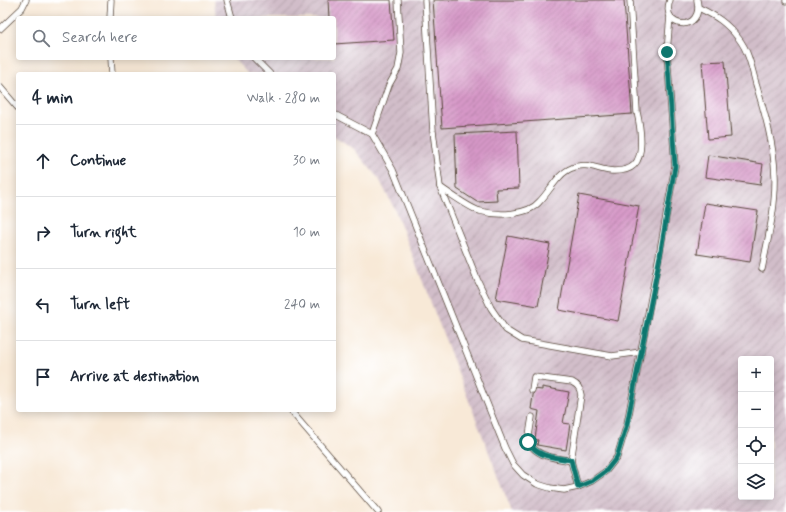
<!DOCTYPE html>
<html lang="en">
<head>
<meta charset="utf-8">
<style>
  :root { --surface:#fff; --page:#f6f6f7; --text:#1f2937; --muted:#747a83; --line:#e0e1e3 }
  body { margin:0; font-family:Mynerve,sans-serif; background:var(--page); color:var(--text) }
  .controls { position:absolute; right:12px; bottom:12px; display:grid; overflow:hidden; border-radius:4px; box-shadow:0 2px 10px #0003 }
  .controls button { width:36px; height:36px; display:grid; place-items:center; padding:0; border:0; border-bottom:1px solid var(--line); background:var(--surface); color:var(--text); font:20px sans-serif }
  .stop { position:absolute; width:12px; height:12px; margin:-9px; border:3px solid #0f766e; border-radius:50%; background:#fff }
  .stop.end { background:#0f766e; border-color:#fff; box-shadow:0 1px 4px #0008 }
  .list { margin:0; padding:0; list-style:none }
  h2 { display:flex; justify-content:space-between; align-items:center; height:52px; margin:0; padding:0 16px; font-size:17px }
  h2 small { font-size:13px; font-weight:400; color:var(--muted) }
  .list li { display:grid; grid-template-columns:26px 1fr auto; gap:12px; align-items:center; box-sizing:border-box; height:72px; padding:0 16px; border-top:1px solid var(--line) }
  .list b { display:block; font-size:15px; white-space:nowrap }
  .list em { font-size:13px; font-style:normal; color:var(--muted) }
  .icon { flex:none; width:22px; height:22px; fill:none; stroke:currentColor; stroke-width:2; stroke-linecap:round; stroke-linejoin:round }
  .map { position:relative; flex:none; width:786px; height:512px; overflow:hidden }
  .search { position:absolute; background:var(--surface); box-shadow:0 2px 10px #0003; left:16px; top:16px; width:320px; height:44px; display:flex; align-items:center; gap:10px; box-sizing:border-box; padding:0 14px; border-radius:4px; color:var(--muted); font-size:15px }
  .panel { position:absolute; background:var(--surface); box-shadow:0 2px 10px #0003; left:16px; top:72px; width:320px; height:340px; border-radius:4px }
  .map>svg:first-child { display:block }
  .industrial { fill:url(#industrial-furrows); fill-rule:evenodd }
  .building { fill:url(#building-hatch) }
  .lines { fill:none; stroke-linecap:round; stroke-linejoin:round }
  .service-casing { stroke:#57473a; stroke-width:7 }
  .service { stroke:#fff; stroke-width:5.5 }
  .route { stroke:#0f766e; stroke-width:5 }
</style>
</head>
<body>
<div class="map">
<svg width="786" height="512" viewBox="0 0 786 512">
  <defs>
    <pattern id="industrial-furrows" width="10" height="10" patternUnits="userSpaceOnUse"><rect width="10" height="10" fill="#d1bdc9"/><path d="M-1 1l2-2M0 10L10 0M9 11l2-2" fill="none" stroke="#ab9aa3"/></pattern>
    <pattern id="building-hatch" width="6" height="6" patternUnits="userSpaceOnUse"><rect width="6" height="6" fill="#d697c7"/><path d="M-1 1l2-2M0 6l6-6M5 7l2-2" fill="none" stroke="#af7ba1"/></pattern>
  </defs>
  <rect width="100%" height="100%" fill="#fff"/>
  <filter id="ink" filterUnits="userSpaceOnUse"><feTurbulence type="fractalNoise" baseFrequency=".025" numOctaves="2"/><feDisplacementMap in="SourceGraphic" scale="8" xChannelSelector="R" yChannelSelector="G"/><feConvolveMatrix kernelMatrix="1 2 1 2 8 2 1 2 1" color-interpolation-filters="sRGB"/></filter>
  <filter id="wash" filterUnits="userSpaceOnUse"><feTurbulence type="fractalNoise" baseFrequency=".012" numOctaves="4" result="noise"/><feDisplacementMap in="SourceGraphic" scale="16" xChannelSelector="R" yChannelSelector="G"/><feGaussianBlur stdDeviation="0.9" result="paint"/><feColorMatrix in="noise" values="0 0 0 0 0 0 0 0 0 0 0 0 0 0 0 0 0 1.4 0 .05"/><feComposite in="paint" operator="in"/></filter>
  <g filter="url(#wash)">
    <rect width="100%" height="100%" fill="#f8e9d7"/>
    <path class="industrial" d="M214 0H786V512H512L395 210 379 179 353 148 334 136V74H248L233 58H334V18H216ZM741 359H771V497H741Z"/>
    <g id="blocks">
      <g class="building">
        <polygon points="328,0 391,0 394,40 334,44 334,18 329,18"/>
        <polygon points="433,0 624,0 632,114 442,128"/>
        <polygon points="725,61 731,137 708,139 702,62"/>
        <polygon points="517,131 519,188 496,189 497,201 477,202 457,189 455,134"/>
        <polygon points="708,155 763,164 760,185 705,177"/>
        <polygon points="579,195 639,206 618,321 559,310"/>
        <polygon points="705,203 758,211 750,262 697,254"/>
        <polygon points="508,236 550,244 538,306 496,299"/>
        <polygon points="542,387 569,392 563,423 570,424 566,450 537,445 538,440 535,439 539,411 531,409 534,389 542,390"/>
      </g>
    </g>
  </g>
  <g filter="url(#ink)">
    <use href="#blocks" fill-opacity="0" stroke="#57473a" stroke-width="1"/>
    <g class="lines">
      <g class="service-casing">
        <g id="service">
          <polyline points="227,0 232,18"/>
          <polyline points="425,0 433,131 440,187 477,279 491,308 506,330 522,340 612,356 641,352"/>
          <path d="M670 0C659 30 705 33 697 0"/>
          <polyline points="786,0 786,1"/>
          <path d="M699 8C716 16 727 23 739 39 749 52 752 69 756 84 765 114 774 144 775 176 776 207 768 238 762 269"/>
          <polyline points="110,18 111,0"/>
          <polyline points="0,29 22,8 26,0"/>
          <polyline points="111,58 112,74"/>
          <polyline points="254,58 270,74"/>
          <polyline points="0,87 18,108"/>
          <polyline points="334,114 372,134 393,170 505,448 513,464 523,475 537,484 550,488 564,490 578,487 592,481 606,471 617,457 627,424 659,256 675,166 667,52 670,16"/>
          <polyline points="372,134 389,85 398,69 401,53 398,0"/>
          <path d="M440 187C449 193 471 209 480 211 497 216 528 216 540 201 550 191 558 173 572 168 586 161 600 171 614 171 620 171 629 170 634 165 645 155 640 125 637 112L630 0"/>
          <path d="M532 390 534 377 572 382C578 385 580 388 581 395L571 461 578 487"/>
          <polyline points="290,410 378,512"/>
          <path d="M532 417 528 442C539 458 553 457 571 461"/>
        </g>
      </g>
      <use href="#service" class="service"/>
    </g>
  </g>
  <g class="lines" filter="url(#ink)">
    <path class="route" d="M528 442C539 458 554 457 571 460L578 487 592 481 606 471 617 457 627 424 660 256 675 166 667 52"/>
  </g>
</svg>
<div class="controls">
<button>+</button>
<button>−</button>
<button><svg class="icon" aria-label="locate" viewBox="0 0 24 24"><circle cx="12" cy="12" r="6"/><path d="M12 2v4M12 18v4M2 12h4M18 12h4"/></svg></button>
<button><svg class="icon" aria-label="layers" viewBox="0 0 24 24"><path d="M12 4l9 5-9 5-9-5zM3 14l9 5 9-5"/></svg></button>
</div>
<div class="stop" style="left:528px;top:442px"></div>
<div class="stop end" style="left:667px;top:52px"></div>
<div class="search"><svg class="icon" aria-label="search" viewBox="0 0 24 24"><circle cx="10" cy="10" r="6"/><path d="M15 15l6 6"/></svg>Search here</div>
<section class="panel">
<h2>4 min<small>Walk · 280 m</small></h2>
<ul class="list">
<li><svg class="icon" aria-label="ahead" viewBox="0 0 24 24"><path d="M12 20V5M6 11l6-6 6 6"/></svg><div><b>Continue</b></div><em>30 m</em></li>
<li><svg class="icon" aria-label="right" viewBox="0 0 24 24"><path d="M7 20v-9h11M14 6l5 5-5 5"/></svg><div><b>Turn right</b></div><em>10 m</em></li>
<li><svg class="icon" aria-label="left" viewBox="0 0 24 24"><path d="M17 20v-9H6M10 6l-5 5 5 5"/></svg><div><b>Turn left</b></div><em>240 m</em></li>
<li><svg class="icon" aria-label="arrive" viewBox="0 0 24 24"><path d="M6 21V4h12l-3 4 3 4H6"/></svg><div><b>Arrive at destination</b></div></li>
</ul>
</section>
</div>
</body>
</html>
